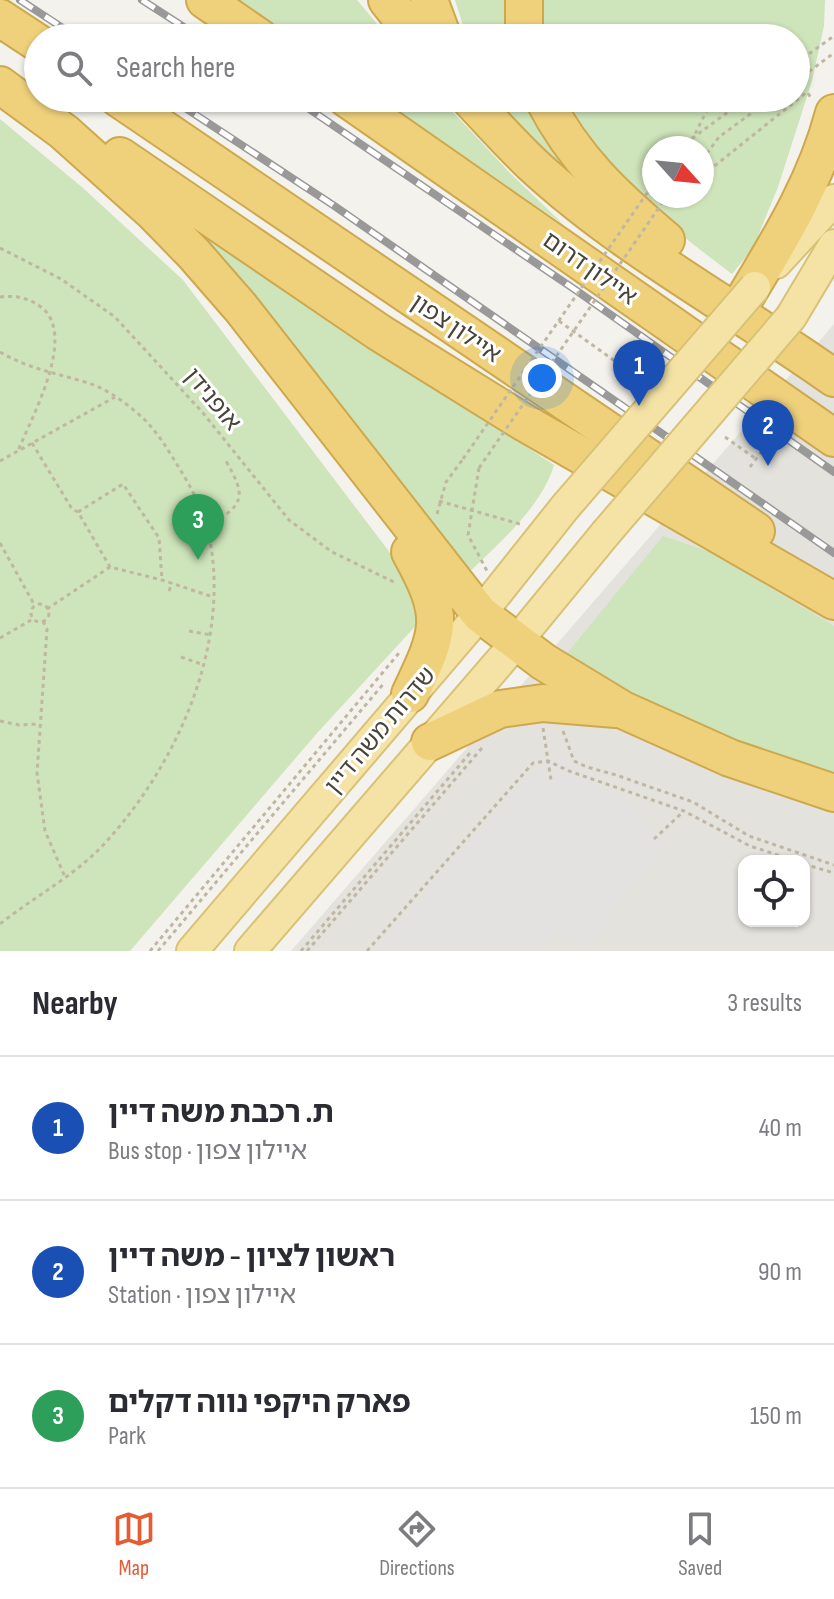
<!DOCTYPE html>
<html lang="en">
<head>
<meta charset="utf-8">
<style>
  :root { --surface:#fff; --page:#f7f7f7; --text:#2b2b33; --muted:#7c7c81; --line:#e1e1e2; --accent:#e45b34 }
  body { margin:0; font-family:"Sofia Sans Condensed","Noto Sans Hebrew",sans-serif; background:var(--page); color:var(--text) }
  .controls { position:absolute; right:24px; bottom:24px; display:grid; overflow:hidden; border-radius:16px; box-shadow:0 2px 6px #0004 }
  .controls button { width:72px; height:72px; display:grid; place-items:center; padding:0; border:0; border-bottom:2px solid var(--line); background:var(--surface); color:var(--text); font:40px sans-serif }
  .compass { position:absolute; left:642px; top:136px; width:72px; height:72px; border-radius:50%; background:var(--surface); box-shadow:0 2px 6px #0004; rotate:117deg }
  .you { position:absolute; left:542px; top:378px; width:28px; height:28px; margin:-20px; border:6px solid #fff; border-radius:50%; background:#1a73e8; box-shadow:0 0 0 12px #1a73e833 }
  .badge { display:grid; place-items:center; width:52px; height:52px; border-radius:50%; background:var(--accent); color:#fff; font-size:26px; font-weight:700 }
  .pin { position:absolute; translate:-50% -66px; filter:drop-shadow(0 2px 4px #0008) }
  .pin::after { content:''; position:absolute; top:42px; width:28px; height:24px; background:inherit; clip-path:polygon(0 0,100% 0,50% 100%) }
  .list { margin:0; padding:0; list-style:none }
  h2 { display:flex; justify-content:space-between; align-items:center; height:104px; margin:0; padding:0 32px; font-size:34px }
  h2 small { font-size:26px; font-weight:400; color:var(--muted) }
  .list li { display:grid; grid-template-columns:52px 1fr auto; gap:24px; align-items:center; box-sizing:border-box; height:144px; padding:0 32px; border-top:2px solid var(--line) }
  .list b { display:block; font-size:30px; white-space:nowrap }
  .list p { margin:0; font-size:26px; white-space:nowrap; color:var(--muted) }
  .list em { font-size:26px; font-style:normal; color:var(--muted) }
  .icon { flex:none; width:44px; height:44px; fill:none; stroke:currentColor; stroke-width:2; stroke-linecap:round; stroke-linejoin:round }
  .map { position:relative; flex:none; width:834px; height:951px; overflow:hidden }
  .search { position:absolute; background:var(--surface); box-shadow:0 2px 6px #0004; left:24px; right:24px; top:24px; height:88px; display:flex; align-items:center; gap:20px; box-sizing:border-box; padding:0 28px; border-radius:44px; color:var(--muted); font-size:30px }
  .sheet { height:536px; background:var(--surface) }
  nav { display:flex; justify-content:space-around; align-items:center; box-sizing:border-box; height:112px; border-top:2px solid var(--line); background:var(--surface); font-size:22px; color:var(--muted) }
  nav a { display:grid; justify-items:center; gap:4px }
  nav .on { color:var(--accent) }
  .map>svg:first-child { display:block }
  .industrial { fill:#e4e2dd; fill-rule:evenodd }
  .green { fill:#cee4ba; fill-rule:evenodd }
  .parking { fill:#e4e2e0 }
  .lines { fill:none; stroke-linecap:round; stroke-linejoin:round }
  .major-casing { stroke:#d8c276; stroke-width:34 }
  .highway-casing { stroke:#cea84d; stroke-width:40 }
  .path { stroke:#bfb7a2; stroke-width:3; stroke-dasharray:4 4; stroke-linecap:butt }
  .major { stroke:#f4e3a5; stroke-width:30 }
  .highway { stroke:#efd17c; stroke-width:36 }
  .rail-casing { stroke:#999; stroke-width:8 }
  .rail { stroke:#fff; stroke-width:5; stroke-dasharray:15; stroke-linecap:butt }
  .major-bridge-casing { stroke:#d8c276; stroke-width:34; stroke-linecap:butt }
  .path-bridge { stroke:#bfb7a2; stroke-width:3; stroke-dasharray:4 4; stroke-linecap:butt }
  .major-bridge { stroke:#f4e3a5; stroke-width:30 }
  .labels { text-anchor:middle; stroke-width:6; stroke-linejoin:round; paint-order:stroke }
  .street-label { font-size:24px; fill:#48443a; stroke:#fff }
</style>
</head>
<body>
<div class="map">
<svg width="834" height="951" viewBox="0 0 834 951">
  <rect width="100%" height="100%" fill="#f4f2ec"/>
  <path class="industrial" d="M834 324V951H291ZM744 861H804V921H744Z"/>
  <g class="green">
    <polygon points="233,0 357,0 389,38 289,38"/>
    <polygon points="455,0 507,0 506,38 467,38"/>
    <path d="M544 0H825L824 26 812 81 778 187 753 248 732 274C669 227 601 172 567 98H796V38H546L542 14ZM654 148H702V196H654Z"/>
    <polygon points="377,98 440,98 510,173 563,224"/>
    <polygon points="496,98 525,98 580,176 578,186 511,121"/>
    <polygon points="0,119 83,188 183,280 416,587 421,620 318,732 130,951 0,951"/>
    <path d="M196 224 347 328 554 465C541 508 498 544 466 575L193 235Z"/>
    <polygon points="663,536 713,553 834,626 834,775 672,717 564,657"/>
  </g>
  <polygon class="parking" points="563,758 633,810 666,843 586,949 558,933 542,951 374,951 534,769"/>
  <g class="lines">
    <g class="major-casing">
      <g id="major">
        <polyline points="776,263 834,200"/>
        <polyline points="791,317 834,245"/>
        <polyline points="192,951 480,614 566,506"/>
        <polyline points="250,951 508,652 605,534"/>
      </g>
    </g>
    <g class="highway-casing">
      <g id="highway">
        <polyline points="205,0 260,38"/>
        <polyline points="387,0 417,38"/>
        <polyline points="429,0 443,38"/>
        <polyline points="524,0 524,38"/>
        <polyline points="0,18 38,43"/>
        <polyline points="0,85 64,132 152,211 194,254 241,308 480,614 544,662 623,710 730,758 834,793"/>
        <polyline points="118,98 756,531"/>
        <polyline points="346,98 834,438"/>
        <path d="M469 98C490 121 511 144 533 165 623 248 734 307 834 378"/>
        <path d="M543 98C574 159 614 196 666 240"/>
        <polyline points="120,156 380,333 525,423 834,601"/>
        <path d="M743 301C779 241 816 182 834 113"/>
        <path d="M410 694C441 629 446 617 410 552"/>
        <polyline points="430,742 500,709 543,703 616,709"/>
      </g>
    </g>
    <g class="path">
      <polyline points="796,63 834,36"/>
      <polyline points="796,81 834,53"/>
      <polyline points="688,148 713,98"/>
      <polyline points="702,160 719,137 772,98"/>
      <polyline points="702,176 807,92 812,99"/>
      <polyline points="0,248 61,279 115,317 203,413 289,520 332,552 396,583"/>
      <path d="M0 297C15 295 29 298 41 307 78 335 31 418 18 451"/>
      <path d="M0 352C27 368 55 373 85 382 107 388 129 405 146 421 160 436 170 453 181 471 192 489 203 510 208 531 233 640 178 763 106 842 75 876 35 896 0 924"/>
      <polyline points="725,437 756,459"/>
      <polyline points="32,443 72,509 78,512 110,567"/>
      <polyline points="0,461 115,397"/>
      <polyline points="750,467 762,451"/>
      <polyline points="479,468 468,535 487,571"/>
      <polyline points="439,501 520,524"/>
      <polyline points="78,512 123,484 159,538 162,580"/>
      <polyline points="437,514 446,482 463,459"/>
      <path d="M207 528C243 504 248 499 226 461"/>
      <polyline points="0,543 35,606"/>
      <polyline points="169,591 172,583"/>
      <circle cx="40" cy="613" r="9"/>
      <polyline points="47,609 110,567 162,580 213,597"/>
      <polyline points="43,621 47,629 37,773 45,831 65,877"/>
      <polyline points="189,631 211,635"/>
      <polyline points="0,638 33,619"/>
      <polyline points="181,657 204,665"/>
      <polyline points="0,721 19,725 39,724"/>
      <polyline points="543,728 551,780"/>
      <polyline points="563,731 574,761 587,767 616,775 693,802 749,836 834,865"/>
      <polyline points="654,839 683,812"/>
      <polyline points="804,864 834,873"/>
      <polyline points="150,951 399,653"/>
      <polyline points="158,951 385,682"/>
      <polyline points="301,951 470,753"/>
      <polyline points="307,951 482,748"/>
      <polyline points="367,951 533,763 548,761 569,771 684,811 750,846 796,861"/>
    </g>
    <use href="#major" class="major"/>
    <use href="#highway" class="highway"/>
    <g class="rail-casing">
      <g id="rail">
        <polyline points="20,0 78,38"/>
        <polyline points="142,0 201,38"/>
        <polyline points="170,98 333,205 834,553"/>
        <polyline points="293,98 577,291 834,472"/>
      </g>
    </g>
    <use href="#rail" class="rail"/>
    <g class="major-bridge-casing">
      <g id="major-bridge">
        <polyline points="566,506 755,287"/>
        <polyline points="605,534 791,317"/>
      </g>
    </g>
    <g class="path-bridge">
      <polyline points="679,148 747,98"/>
      <polyline points="559,321 644,382"/>
      <polyline points="463,459 654,183"/>
      <polyline points="479,468 667,196"/>
    </g>
    <use href="#major-bridge" class="major-bridge"/>
  </g>
  <g class="labels">
    <g class="street-label">
      <text transform="translate(590 268) rotate(35)" y="8">איילון דרום</text>
      <text transform="translate(456 328) rotate(34)" y="8">איילון צפון</text>
      <text transform="translate(213 399) rotate(50)" y="8">אופנידן</text>
      <text transform="translate(380 730) rotate(-50)" y="8">שדרות משה דיין</text>
    </g>
  </g>
</svg>
<div class="controls">
<button><svg class="icon" aria-label="locate" viewBox="0 0 24 24"><circle cx="12" cy="12" r="6"/><path d="M12 2v4M12 18v4M2 12h4M18 12h4"/></svg></button>
</div>
<svg class="compass" viewBox="-18 -18 36 36"><path d="M0-13l5 13h-10z" fill="#e53935"/><path d="M0 13l5-13h-10z" fill="#7c7c81"/></svg>
<div class="you"></div>
<div class="pin badge" style="left:639px;top:406px;background:#1a4fb4">1</div>
<div class="pin badge" style="left:768px;top:466px;background:#1a4fb4">2</div>
<div class="pin badge" style="left:198px;top:560px;background:#2e9e5b">3</div>
<div class="search"><svg class="icon" aria-label="search" viewBox="0 0 24 24"><circle cx="10" cy="10" r="6"/><path d="M15 15l6 6"/></svg>Search here</div>
</div>
<section class="sheet">
<h2>Nearby<small>3 results</small></h2>
<ul class="list">
<li><span class="badge" style="background:#1a4fb4">1</span><div><b>ת. רכבת משה דיין</b><p>Bus stop · איילון צפון</p></div><em>40 m</em></li>
<li><span class="badge" style="background:#1a4fb4">2</span><div><b>ראשון לציון - משה דיין</b><p>Station · איילון צפון</p></div><em>90 m</em></li>
<li><span class="badge" style="background:#2e9e5b">3</span><div><b>פארק היקפי נווה דקלים</b><p>Park</p></div><em>150 m</em></li>
</ul>
</section>
<nav>
<a class="on"><svg class="icon" aria-label="map" viewBox="0 0 24 24"><path d="M3 6l6-2 6 2 6-2v14l-6 2-6-2-6 2zM9 4v14M15 6v14"/></svg>Map</a>
<a><svg class="icon" aria-label="directions" viewBox="0 0 24 24"><path d="M12 3l9 9-9 9-9-9zM9 14v-3h6M13 9l2 2-2 2"/></svg>Directions</a>
<a><svg class="icon" aria-label="saved" viewBox="0 0 24 24"><path d="M7 4h10v16l-5-4-5 4z"/></svg>Saved</a>
</nav>
</body>
</html>
